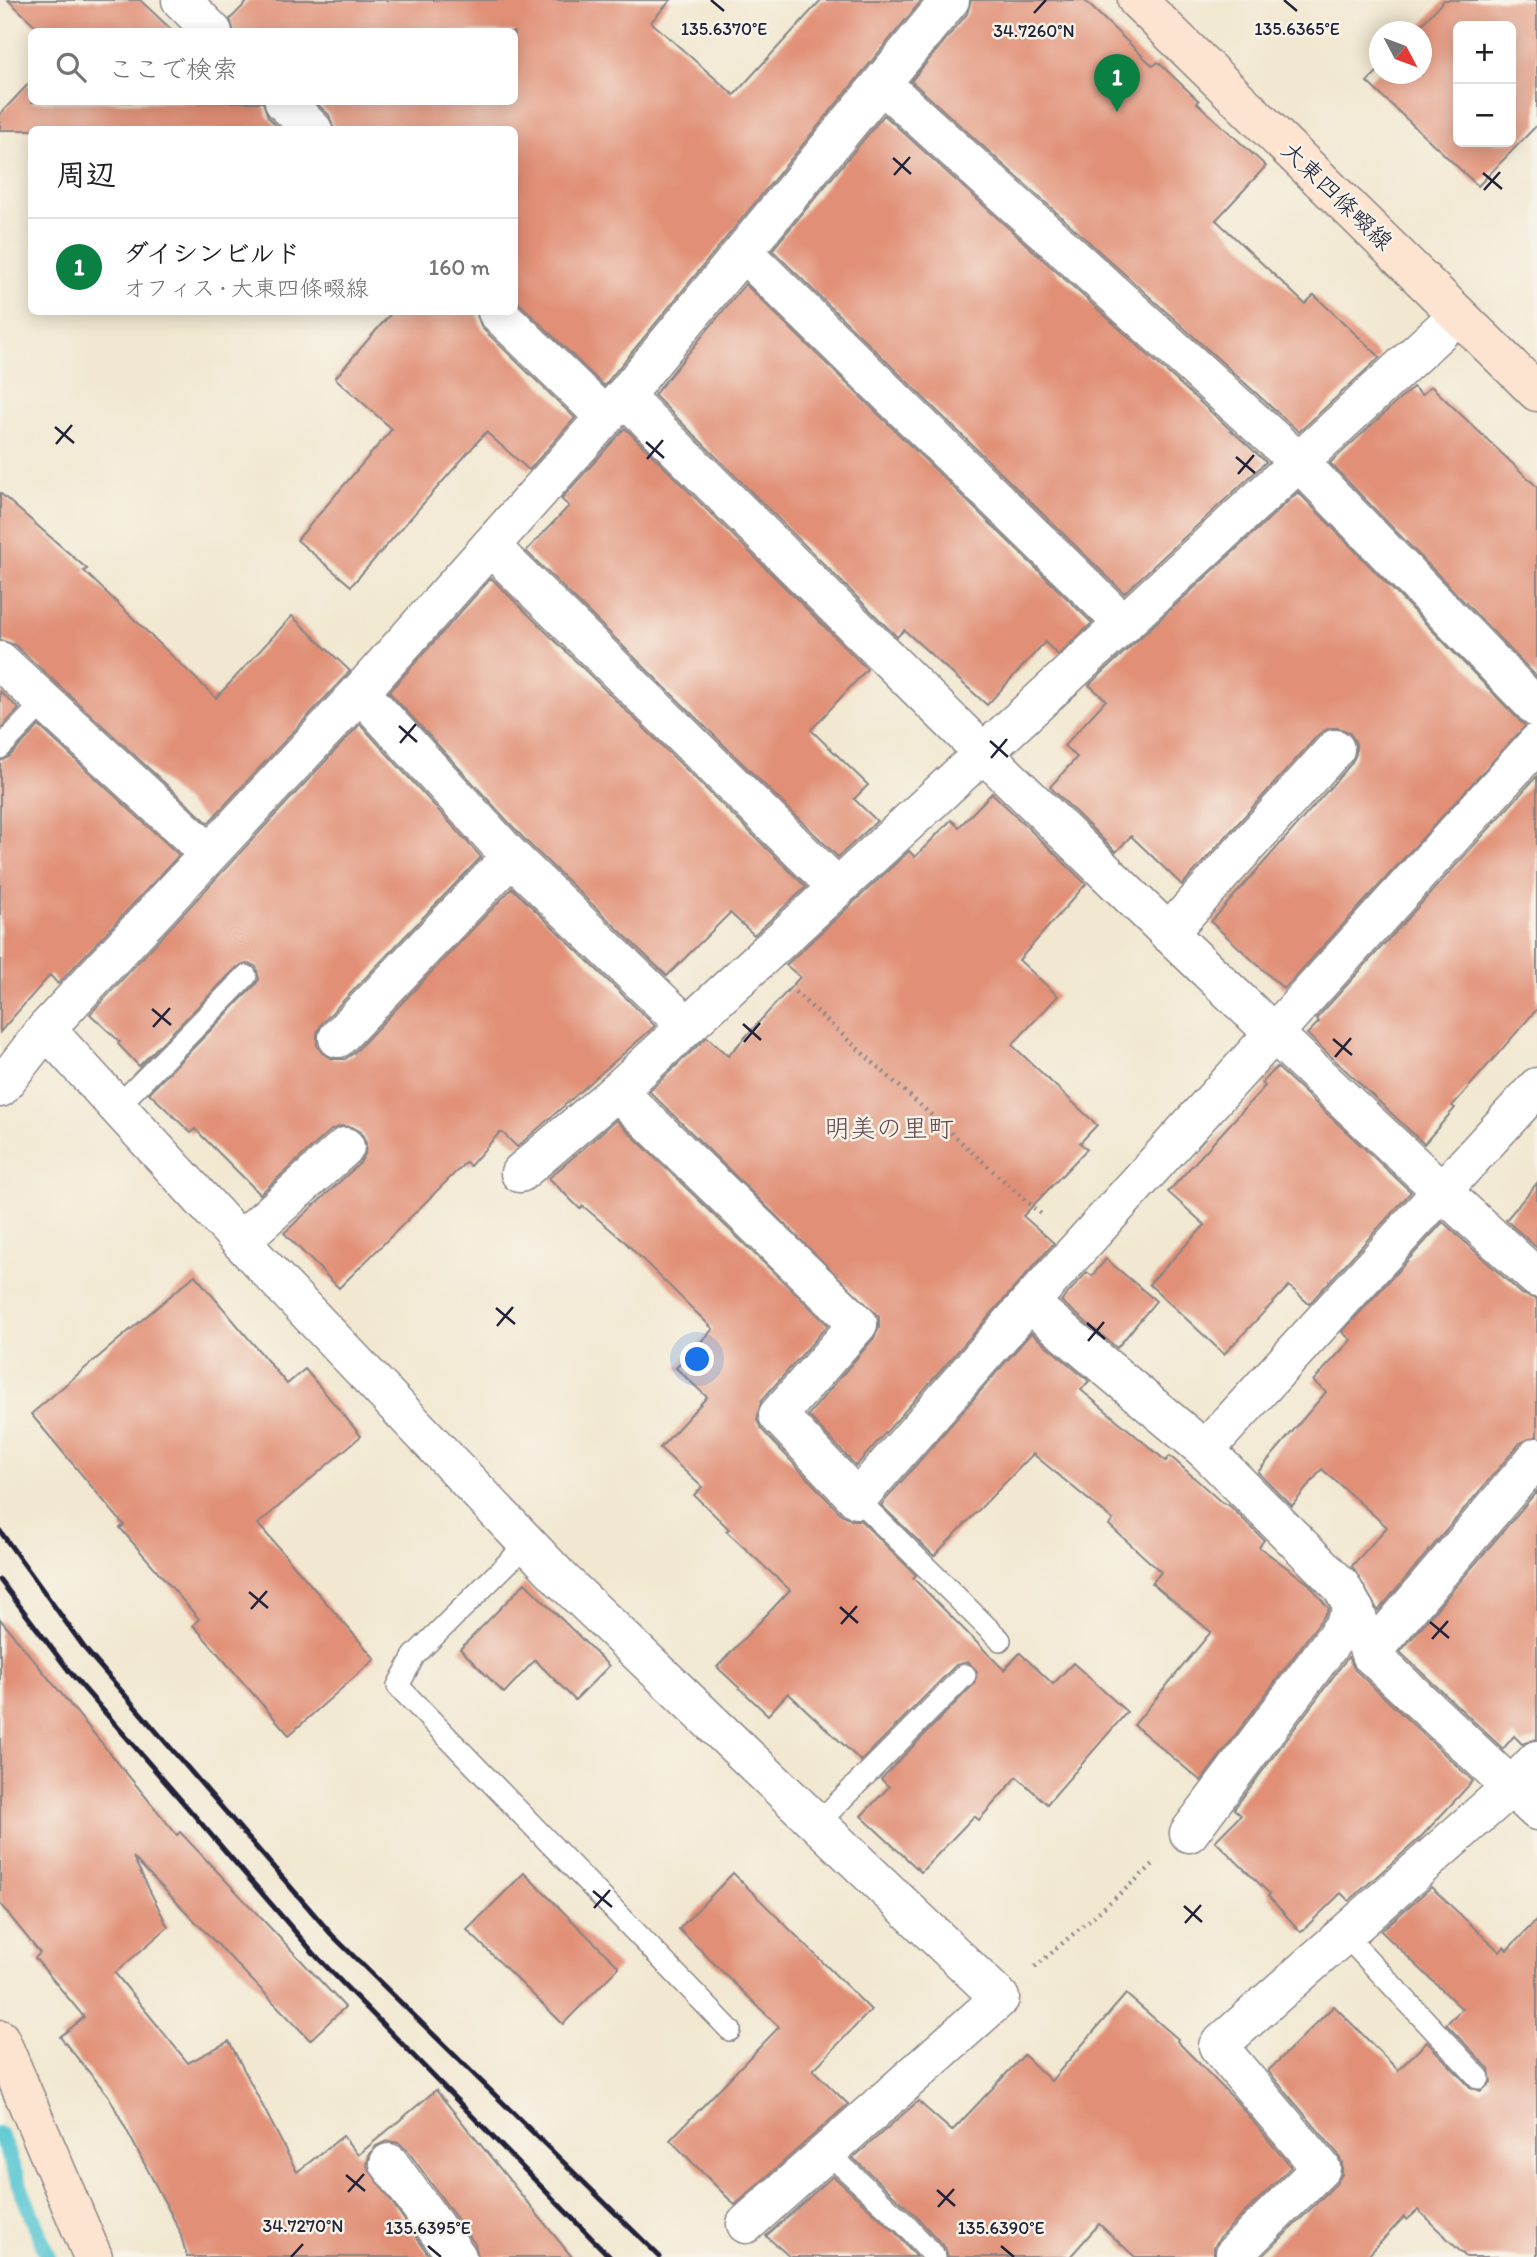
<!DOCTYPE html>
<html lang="ja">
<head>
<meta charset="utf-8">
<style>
  :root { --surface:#fff; --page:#f2f2f2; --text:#202124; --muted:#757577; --line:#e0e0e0; --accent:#0b8043 }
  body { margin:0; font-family:Itim,"Klee One",sans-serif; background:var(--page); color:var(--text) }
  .controls { position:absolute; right:21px; top:21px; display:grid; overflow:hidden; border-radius:10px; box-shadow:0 4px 18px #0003 }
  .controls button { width:63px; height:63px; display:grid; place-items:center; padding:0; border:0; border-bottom:2px solid var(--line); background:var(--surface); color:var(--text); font:35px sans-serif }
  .compass { position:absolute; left:1369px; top:21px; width:63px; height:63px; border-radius:50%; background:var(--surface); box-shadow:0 4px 18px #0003; rotate:131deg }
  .you { position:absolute; left:698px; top:1360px; width:24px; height:24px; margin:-18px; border:5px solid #fff; border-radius:50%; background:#1a73e8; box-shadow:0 0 0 10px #1a73e833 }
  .badge { display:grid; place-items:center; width:46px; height:46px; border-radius:50%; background:var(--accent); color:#fff; font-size:23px; font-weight:700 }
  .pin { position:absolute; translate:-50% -58px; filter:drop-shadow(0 2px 4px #0008) }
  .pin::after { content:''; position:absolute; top:37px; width:24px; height:21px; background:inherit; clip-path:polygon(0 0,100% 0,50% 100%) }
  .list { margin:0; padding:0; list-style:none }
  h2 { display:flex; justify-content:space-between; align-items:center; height:91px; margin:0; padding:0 28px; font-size:30px }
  h2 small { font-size:23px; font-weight:400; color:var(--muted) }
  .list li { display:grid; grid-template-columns:46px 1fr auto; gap:21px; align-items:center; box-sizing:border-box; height:98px; padding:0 28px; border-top:2px solid var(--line) }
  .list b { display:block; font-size:26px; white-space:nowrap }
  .list p { margin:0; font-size:23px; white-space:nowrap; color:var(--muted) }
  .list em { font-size:23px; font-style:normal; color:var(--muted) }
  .icon { flex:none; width:38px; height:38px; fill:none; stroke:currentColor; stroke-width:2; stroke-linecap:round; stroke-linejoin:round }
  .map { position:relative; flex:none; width:1537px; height:2257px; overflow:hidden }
  .search { position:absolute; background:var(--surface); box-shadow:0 4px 18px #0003; left:28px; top:28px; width:490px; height:77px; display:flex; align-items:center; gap:18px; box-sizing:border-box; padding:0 24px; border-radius:10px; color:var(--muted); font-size:26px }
  .panel { position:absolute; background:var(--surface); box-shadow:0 4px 18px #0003; left:28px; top:126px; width:490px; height:189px; border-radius:10px }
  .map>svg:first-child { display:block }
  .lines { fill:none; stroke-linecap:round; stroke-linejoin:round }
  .stream { stroke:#5cc8d3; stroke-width:16 }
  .building { fill:#e18f76; fill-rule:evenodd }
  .lane-casing { stroke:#8a8586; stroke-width:24 }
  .street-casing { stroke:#8a8586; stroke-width:41 }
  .secondary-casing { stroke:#8a8586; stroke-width:41 }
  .path { stroke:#8a8586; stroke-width:4.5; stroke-dasharray:2 5; stroke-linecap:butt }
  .lane { stroke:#fff; stroke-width:21 }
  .street { stroke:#fff; stroke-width:38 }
  .secondary { stroke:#fde4d1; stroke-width:38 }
  .rail { stroke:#22223b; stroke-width:5 }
  .ticks { fill:none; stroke:#22223b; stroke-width:2.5 }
  .labels { text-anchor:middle; stroke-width:5; stroke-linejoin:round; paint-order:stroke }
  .street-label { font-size:24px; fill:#22223b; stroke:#f7f3e8 }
  .neighbourhood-label { font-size:26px; fill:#654850; stroke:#f7f3e8 }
  .ticks-label { font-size:18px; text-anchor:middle; fill:#22223b; stroke:#f7f3e8; stroke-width:5; stroke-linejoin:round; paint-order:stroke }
</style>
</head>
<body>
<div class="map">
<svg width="1537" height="2257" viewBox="0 0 1537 2257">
  <rect width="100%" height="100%" fill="#f7f3e8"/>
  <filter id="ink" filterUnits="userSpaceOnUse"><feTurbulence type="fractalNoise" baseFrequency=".0143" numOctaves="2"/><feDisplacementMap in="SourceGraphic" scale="14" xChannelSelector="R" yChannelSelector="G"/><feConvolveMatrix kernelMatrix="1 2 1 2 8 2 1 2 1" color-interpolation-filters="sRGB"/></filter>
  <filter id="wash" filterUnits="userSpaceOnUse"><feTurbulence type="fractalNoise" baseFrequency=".00686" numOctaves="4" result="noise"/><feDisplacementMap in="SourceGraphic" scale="28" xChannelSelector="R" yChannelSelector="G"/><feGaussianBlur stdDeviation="1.57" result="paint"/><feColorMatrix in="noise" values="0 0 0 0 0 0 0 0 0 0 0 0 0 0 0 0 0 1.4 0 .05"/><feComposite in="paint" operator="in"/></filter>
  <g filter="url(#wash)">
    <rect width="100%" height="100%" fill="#f2e8d1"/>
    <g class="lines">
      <polyline class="stream" points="0,2135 48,2257"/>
    </g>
    <g id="blocks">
      <g class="building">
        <polygon points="8,0 140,0 174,32 42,32"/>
        <polygon points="249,0 671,0 651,22 734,95 821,0 922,0 604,386 514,298 514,130 334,130 329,115 315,102 514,102 514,32 234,32 230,19"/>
        <polygon points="971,0 1084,0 1153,66 1158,62 1199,101 1197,103 1266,166 1216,220 1305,304 1314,295 1380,357 1299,432 911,81 967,14"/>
        <path d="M1444 0H1537V125L1478 186 1367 82 1380 69V74H1422V32H1415ZM1458 26H1511V142H1458Z"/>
        <polygon points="32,80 32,102 263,102 268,117 281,130 0,130 0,114"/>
        <polygon points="884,115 1266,462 1124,593 772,250"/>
        <polygon points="745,284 1092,623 1058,655 1045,642 987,705 904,630 897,637 654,395"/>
        <polygon points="392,312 476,312 482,328 575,418 529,470 486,432 351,586 297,540 392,429 335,378"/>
        <polygon points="1431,386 1537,487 1537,677 1330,463 1413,387 1422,395"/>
        <polygon points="625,428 867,669 811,730 868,785 854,799 877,821 838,857 526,551 569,506 561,499"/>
        <polygon points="1298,492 1525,726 1284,989 1211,922 1351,764 1356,754 1356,743 1349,732 1339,728 1329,728 1319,734 1182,885 1131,836 1116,852 1050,787 1077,757 1064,746 1106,700 1089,685"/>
        <polygon points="0,493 87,569 84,571 216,698 292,616 350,671 208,823 15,645 0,640"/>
        <polygon points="491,578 806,887 754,935 730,913 667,976 527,842 389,692"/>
        <polygon points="0,691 19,709 0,729"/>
        <polygon points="360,724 481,857 322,1023 317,1033 317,1045 322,1053 333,1059 345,1059 354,1053 512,888 655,1026 517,1147 503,1133 499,1133 470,1166 466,1162 339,1288 284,1233 360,1163 365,1154 366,1143 361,1132 352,1127 341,1126 331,1130 260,1194 195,1129 191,1133 149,1093 255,985 259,979 256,967 249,963 237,967 139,1066 118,1044 120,1042 90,1014"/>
        <polygon points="39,726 179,855 58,984 50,975 0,1032 0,761 9,757"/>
        <polygon points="1537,776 1537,1009 1452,1106 1455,1108 1424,1144 1307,1034 1319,1022 1316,1019"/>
        <polygon points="992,793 1086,884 1019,960 1058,996 1012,1045 1097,1125 1080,1143 1087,1149 1023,1216 1054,1243 856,1466 808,1415 874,1338 879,1328 879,1317 649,1091 707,1037 728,1056 800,977 786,965 909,851 915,857 951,820 959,827"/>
        <polygon points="1277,1067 1411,1192 1309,1304 1289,1286 1224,1354 1149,1284 1205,1225 1168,1192 1265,1086 1262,1083"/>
        <polygon points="616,1120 828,1325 761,1401 757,1420 762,1430 841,1514 851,1520 860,1520 916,1575 913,1578 1004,1670 1020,1653 1053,1684 1073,1663 1127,1712 1047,1804 1017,1777 979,1820 974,1816 921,1872 861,1816 889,1787 881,1779 974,1684 977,1671 968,1662 956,1665 861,1761 788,1693 768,1715 717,1667 790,1590 726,1531 729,1529 694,1495 702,1487 660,1448 707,1397 676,1368 713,1329 624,1241 583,1206 580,1209 549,1178"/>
        <polygon points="1537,1183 1537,1248 1506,1220"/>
        <polygon points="1443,1222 1522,1294 1537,1299 1537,1436 1520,1443 1378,1611 1352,1566 1387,1527 1322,1469 1292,1506 1258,1472 1326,1392 1313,1381 1351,1340 1342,1332"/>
        <polygon points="1106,1259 1156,1301 1117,1348 1061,1301 1087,1272 1092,1276"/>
        <polygon points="195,1275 287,1384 305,1369 361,1436 258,1524 375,1659 289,1735 193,1625 199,1619 120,1528 124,1525 31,1414"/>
        <polygon points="1031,1333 1089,1381 1081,1390 1166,1461 1170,1456 1221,1502 1230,1506 1264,1540 1259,1547 1309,1584 1329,1609 1201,1781 1134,1725 1211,1632 1152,1583 1161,1572 1109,1525 1113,1520 1033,1454 934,1556 881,1505"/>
        <polygon points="1537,1491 1537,1739 1522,1744 1514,1736 1503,1749 1400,1652"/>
        <polygon points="525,1583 609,1666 575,1700 535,1660 504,1693 460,1649"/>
        <polygon points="0,1619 177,1835 180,1832 345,2007 310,2040 133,1857 168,1927 115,1973 188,2063 229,2041 297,2172 343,2136 358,2155 436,2090 572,2257 478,2257 475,2244 407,2150 399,2143 387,2141 376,2146 369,2155 367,2166 430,2257 187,2257 179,2229 108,2095 60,2037 84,2017 35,1958 40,1953 0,1904"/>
        <polygon points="1348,1657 1355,1670 1473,1781 1420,1838 1349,1901 1341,1893 1301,1932 1268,1896 1270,1894 1215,1841 1241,1815 1234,1809"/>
        <polygon points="524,1873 619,1967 563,2024 467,1930"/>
        <polygon points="733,1873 871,2010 813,2070 848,2104 735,2205 670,2140 779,2027 679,1929"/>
        <polygon points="1431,1887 1500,1952 1504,1947 1507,1950 1537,1920 1537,2257 1466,2257 1418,2210 1407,2220 1404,2217 1367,2257 1262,2257 1336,2184 1342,2174 1342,2163 1338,2154 1268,2071 1334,2006 1398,2070 1427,2042 1470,2087 1481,2091 1491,2082 1489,2069 1446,2024 1462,2009 1381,1931"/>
        <polygon points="1126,1994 1178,2039 1177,2041 1236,2101 1291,2167 1220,2237 1214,2247 1214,2257 1135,2257 1099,2224 1070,2257 948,2257 945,2248 914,2214 853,2158 918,2101 952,2131 1024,2055 1051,2081"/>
        <polygon points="833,2176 895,2232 917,2257 790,2257 766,2236"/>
      </g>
    </g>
  </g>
  <g filter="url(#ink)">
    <use href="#blocks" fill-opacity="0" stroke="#8a8586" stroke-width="2"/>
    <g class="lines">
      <g class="lane-casing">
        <g id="lane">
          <polyline points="0,748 44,702"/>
          <polyline points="117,1107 246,976"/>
          <polyline points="857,1499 1000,1640"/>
          <polyline points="527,1544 414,1656 398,1686 730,2030"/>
          <polyline points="816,1825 965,1675"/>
          <polyline points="1344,1934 1479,2078"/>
          <polyline points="828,2153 904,2223 935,2257"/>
        </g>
      </g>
      <g class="street-casing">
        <g id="street">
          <polyline points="181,0 213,32"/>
          <polyline points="882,84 1300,463 1537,708"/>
          <polyline points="284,102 313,130"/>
          <polyline points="743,252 1124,624"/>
          <polyline points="497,312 603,415"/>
          <path d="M624 396C923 695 1223 993 1537 1278"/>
          <polyline points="490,546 836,886"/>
          <polyline points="0,661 209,853"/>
          <polyline points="360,692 511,857 685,1024"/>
          <polyline points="1168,933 1335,749"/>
          <polyline points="338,1038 511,857"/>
          <polyline points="0,1088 46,1029"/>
          <polyline points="617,1091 858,1324 778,1415 857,1499 1029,1303 1537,743"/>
          <polyline points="520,1173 617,1091 1458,315"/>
          <polyline points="240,1241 345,1147"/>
          <polyline points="1029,1303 1205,1450 1341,1586 1355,1611 1370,1654 1537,1811"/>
          <polyline points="1205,1450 1537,1087"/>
          <polyline points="1370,1654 1537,1457"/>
          <polyline points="1189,1833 1355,1611"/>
          <polyline points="389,2163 457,2257"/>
          <polyline points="746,2224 1000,1998 562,1580 240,1241 46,1029 360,692 624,396 950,0"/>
          <polyline points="1235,2253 1321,2168 1218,2046 1510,1788 1537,1760"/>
        </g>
      </g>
      <g class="secondary-casing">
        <g id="secondary">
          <polyline points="1137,0 1537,392"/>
          <polyline points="0,2039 93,2257"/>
        </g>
      </g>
      <g class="path">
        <polyline points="795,992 1043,1216"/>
        <polyline points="1035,1967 1153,1865"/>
      </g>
      <use href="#lane" class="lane"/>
      <use href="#street" class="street"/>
      <use href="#secondary" class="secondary"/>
      <g class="rail">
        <polyline points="0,1531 86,1650 332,1935 660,2257"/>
        <polyline points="0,1580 69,1671 318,1958 610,2257"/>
      </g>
    </g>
  </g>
  <path class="ticks" d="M711 0 724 11M1284 0 1297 11M1034 13 1046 0M893 158 911 174M1483 173 1502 189M894 175 910 157M1484 190 1500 172M55 427 74 443M646 442 664 458M56 444 72 425M1236 457 1255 473M647 459 663 440M1238 474 1254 455M399 726 417 742M990 741 1008 757M400 743 416 724M991 758 1007 739M152 1009 171 1025M743 1024 761 1040M153 1027 170 1008M1333 1039 1352 1055M744 1042 760 1023M1335 1057 1351 1038M496 1308 515 1324M1087 1323 1105 1339M497 1326 513 1307M1088 1341 1104 1322M249 1592 268 1608M840 1607 858 1623M251 1609 267 1591M1430 1622 1449 1638M841 1624 857 1606M1432 1639 1448 1621M593 1891 612 1907M1184 1906 1202 1922M594 1908 610 1890M1185 1923 1201 1905M346 2175 365 2191M937 2190 955 2206M348 2192 364 2174M938 2207 954 2189M428 2246 441 2257M1001 2246 1014 2257M291 2257 303 2244"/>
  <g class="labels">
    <g class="street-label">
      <text transform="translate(1337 196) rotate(44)" y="8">大東四條畷線</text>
    </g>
    <g class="neighbourhood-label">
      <text x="889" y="1137">明美の里町</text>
    </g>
  </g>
  <g class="ticks-label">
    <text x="724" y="35">135.6370°E</text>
    <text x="1297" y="35">135.6365°E</text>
    <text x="1034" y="37">34.7260°N</text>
    <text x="303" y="2232">34.7270°N</text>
    <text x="428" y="2234">135.6395°E</text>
    <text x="1001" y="2234">135.6390°E</text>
  </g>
</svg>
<div class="controls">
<button>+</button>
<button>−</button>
</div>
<svg class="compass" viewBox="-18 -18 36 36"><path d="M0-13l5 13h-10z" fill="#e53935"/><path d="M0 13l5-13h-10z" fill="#757577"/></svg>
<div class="you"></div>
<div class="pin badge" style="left:1117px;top:112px">1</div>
<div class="search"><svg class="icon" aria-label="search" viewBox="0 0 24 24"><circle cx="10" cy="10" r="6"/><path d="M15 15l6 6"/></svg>ここで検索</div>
<section class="panel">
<h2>周辺<small></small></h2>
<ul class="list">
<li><span class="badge">1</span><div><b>ダイシンビルド</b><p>オフィス · 大東四條畷線</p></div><em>160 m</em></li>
</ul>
</section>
</div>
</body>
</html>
